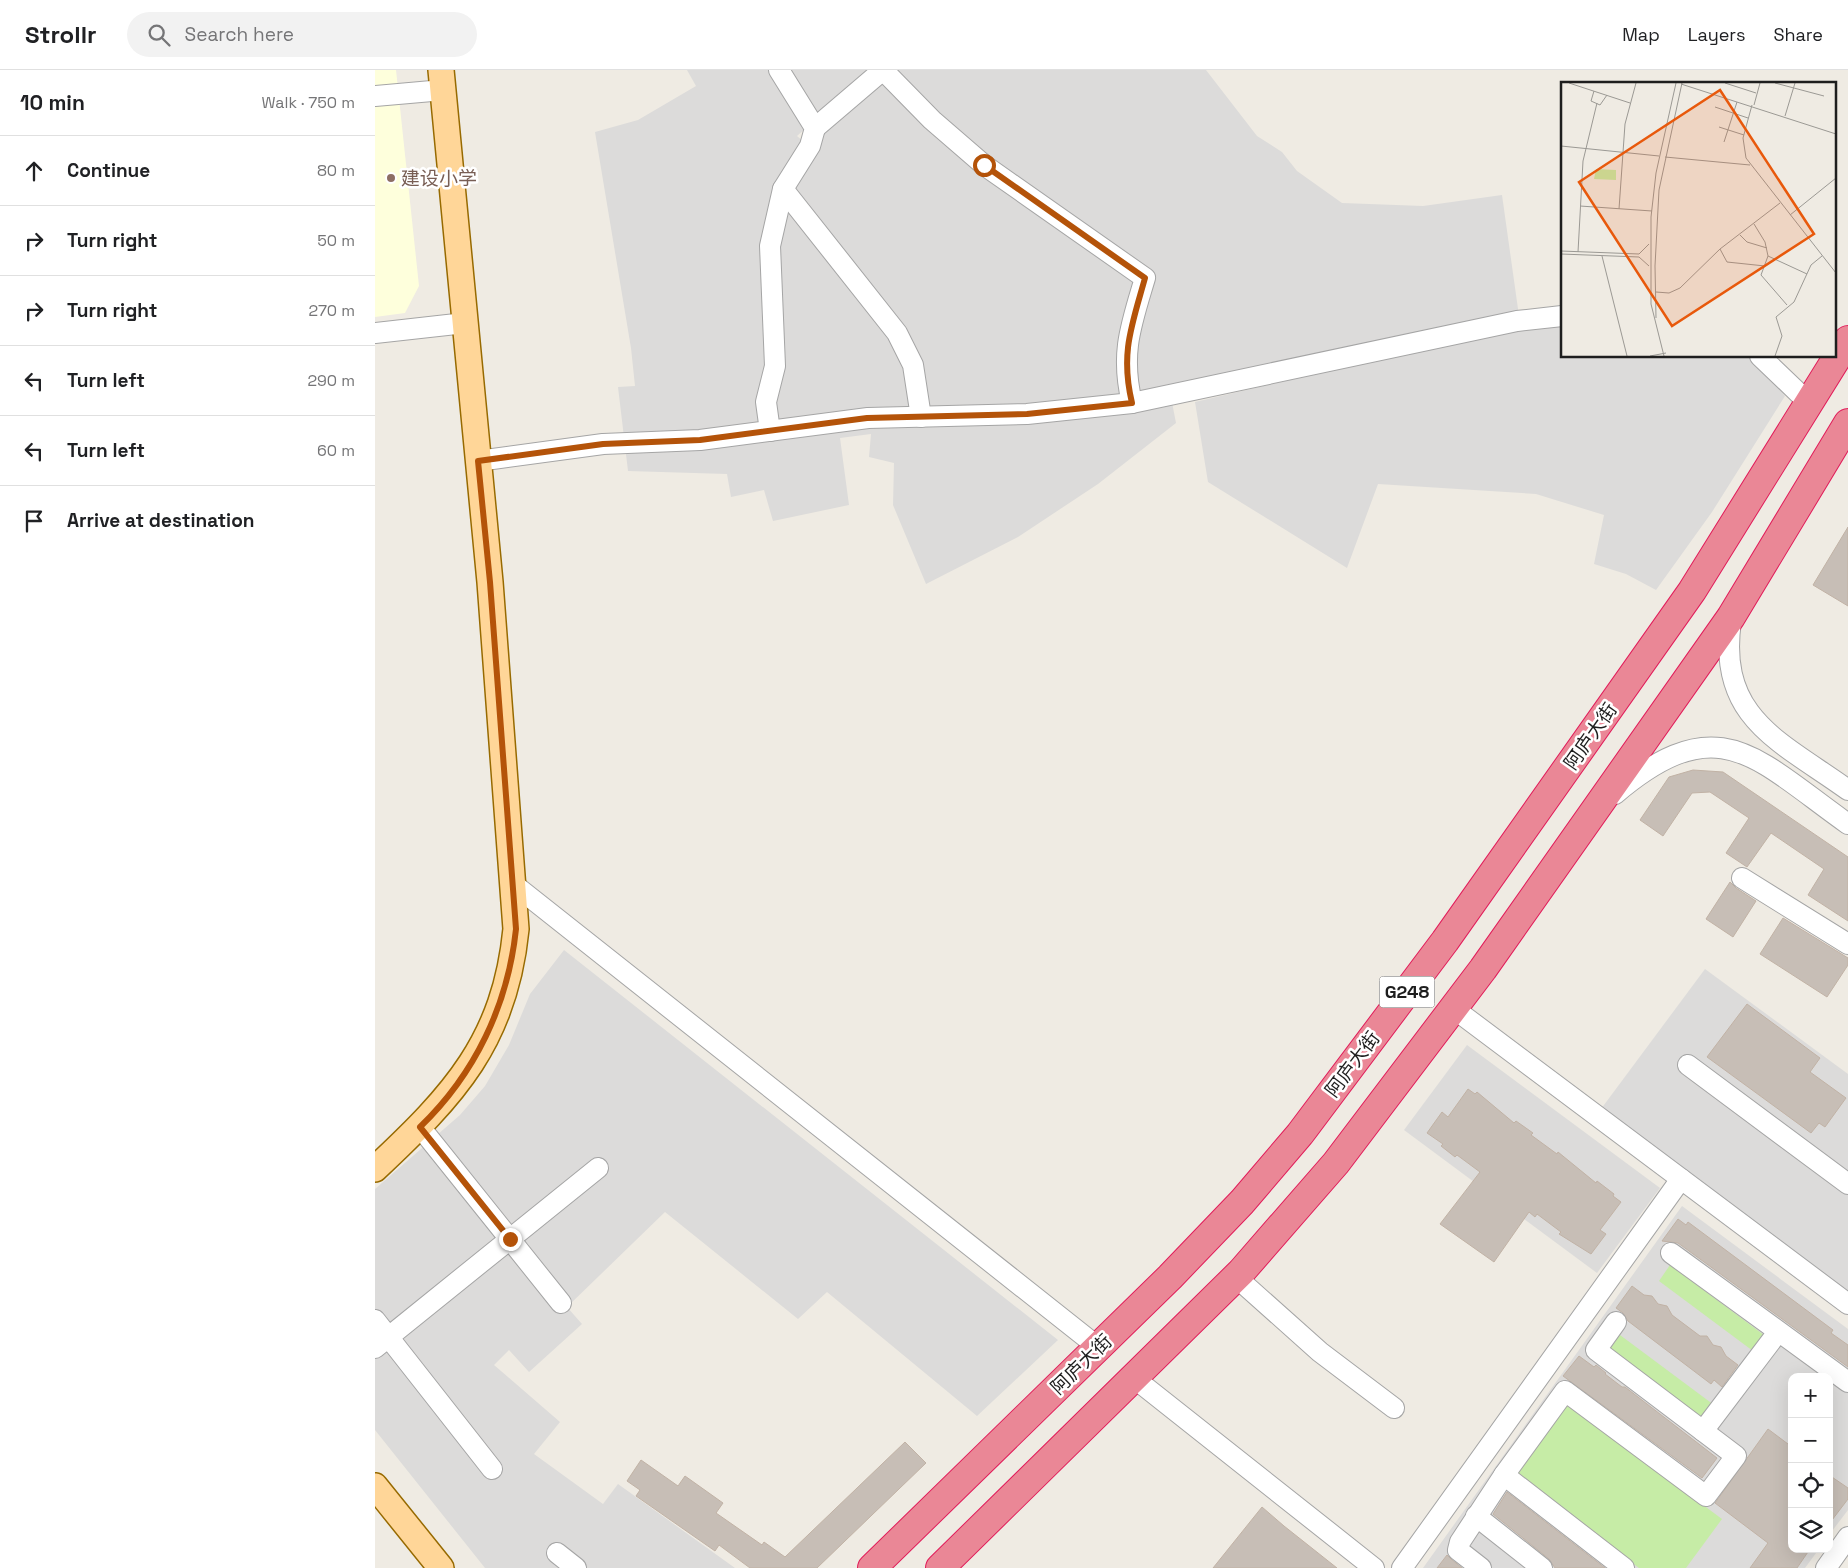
<!DOCTYPE html>
<html lang="en">
<head>
<meta charset="utf-8">
<style>
  :root { --surface:#fff; --page:#f2f2f2; --text:#202124; --muted:#757577; --line:#e0e0e0 }
  body { margin:0; font-family:"Space Grotesk","Noto Sans SC",sans-serif; background:var(--page); color:var(--text) }
  .controls { position:absolute; right:15px; bottom:15px; display:grid; overflow:hidden; border-radius:10px; box-shadow:0 5px 20px #0002 }
  .controls button { width:45px; height:45px; display:grid; place-items:center; padding:0; border:0; border-bottom:1px solid var(--line); background:var(--surface); color:var(--text); font:25px sans-serif }
  .stop { position:absolute; width:15px; height:15px; margin:-11px; border:4px solid #b45309; border-radius:50%; background:#fff }
  .stop.end { background:#b45309; border-color:#fff; box-shadow:0 1px 5px #0008 }
  .list { margin:0; padding:0; list-style:none }
  h2 { display:flex; justify-content:space-between; align-items:center; height:65px; margin:0; padding:0 20px; font-size:21px }
  h2 small { font-size:16px; font-weight:400; color:var(--muted) }
  .list li { display:grid; grid-template-columns:32px 1fr auto; gap:15px; align-items:center; box-sizing:border-box; height:70px; padding:0 20px; border-top:1px solid var(--line) }
  .list b { display:block; font-size:19px; white-space:nowrap }
  .list em { font-size:16px; font-style:normal; color:var(--muted) }
  .icon { flex:none; width:28px; height:28px; fill:none; stroke:currentColor; stroke-width:2; stroke-linecap:round; stroke-linejoin:round }
  .map { position:relative; flex:none; width:1473px; height:1498px; overflow:hidden }
  header { display:flex; align-items:center; gap:30px; box-sizing:border-box; height:70px; padding:0 25px; background:var(--surface); border-bottom:1px solid var(--line) }
  header strong { font-size:24px }
  nav { display:flex; gap:28px; margin-inline-start:auto; font-size:18px }
  .search { width:350px; height:45px; background:var(--page); display:flex; align-items:center; gap:12px; box-sizing:border-box; padding:0 18px; border-radius:28px; color:var(--muted); font-size:19px }
  main { display:flex }
  aside { flex:1; background:var(--surface) }
  .map>svg:first-child { display:block }
  .residential { fill:#dcdbda }
  .education { fill:#feffdc }
  .grass { fill:#c6eca6 }
  .building { fill:#c7beb6; stroke:#c1b2a5 }
  .lines { fill:none; stroke-linecap:round; stroke-linejoin:round }
  .minor-casing { stroke:#a5a5a5; stroke-width:22 }
  .major-casing { stroke:#976a00; stroke-width:28 }
  .highway-casing { stroke:#e11c5a; stroke-width:30 }
  .minor { stroke:#fff; stroke-width:20 }
  .major { stroke:#ffd698; stroke-width:25 }
  .highway { stroke:#ea8796; stroke-width:28 }
  .route { stroke:#b45309; stroke-width:6 }
  .education-dot { fill:#8d6e63; stroke:#fff; stroke-width:2 }
  .labels { text-anchor:middle; stroke-width:5; stroke-linejoin:round; paint-order:stroke }
  .shield { fill:#fff; stroke:#626262; stroke-width:1 }
  .shield-label { font-size:18px; font-weight:bold; fill:#1e1e1e }
  .education-label { font-size:19px; fill:#785e54; stroke:#fff; text-anchor:start }
  .street-label { font-size:19px; fill:#1e1e1e; stroke:#fff }
  .inset-road { fill:none; stroke:#9b9994; stroke-width:1 }
  .view { fill:#e8590c; fill-opacity:0.15; stroke:#e8590c; stroke-width:2.5 }
  .inset-edge { fill:none; stroke:#1e1e1e; stroke-width:2.5 }
</style>
</head>
<body>
<header>
<strong>Strollr</strong>
<div class="search"><svg class="icon" aria-label="search" viewBox="0 0 24 24"><circle cx="10" cy="10" r="6"/><path d="M15 15l6 6"/></svg>Search here</div>
<nav><a>Map</a><a>Layers</a><a>Share</a></nav>
</header>
<main>
<aside>
<h2>10 min<small>Walk · 750 m</small></h2>
<ul class="list">
<li><svg class="icon" aria-label="ahead" viewBox="0 0 24 24"><path d="M12 20V5M6 11l6-6 6 6"/></svg><div><b>Continue</b></div><em>80 m</em></li>
<li><svg class="icon" aria-label="right" viewBox="0 0 24 24"><path d="M7 20v-9h11M14 6l5 5-5 5"/></svg><div><b>Turn right</b></div><em>50 m</em></li>
<li><svg class="icon" aria-label="right" viewBox="0 0 24 24"><path d="M7 20v-9h11M14 6l5 5-5 5"/></svg><div><b>Turn right</b></div><em>270 m</em></li>
<li><svg class="icon" aria-label="left" viewBox="0 0 24 24"><path d="M17 20v-9H6M10 6l-5 5 5 5"/></svg><div><b>Turn left</b></div><em>290 m</em></li>
<li><svg class="icon" aria-label="left" viewBox="0 0 24 24"><path d="M17 20v-9H6M10 6l-5 5 5 5"/></svg><div><b>Turn left</b></div><em>60 m</em></li>
<li><svg class="icon" aria-label="arrive" viewBox="0 0 24 24"><path d="M6 21V4h12l-3 4 3 4H6"/></svg><div><b>Arrive at destination</b></div></li>
</ul>
</aside>
<div class="map">
<svg width="1473" height="1498" viewBox="0 0 1473 1498">
  <rect width="100%" height="100%" fill="#efebe3"/>
  <g class="residential">
    <polygon points="312,0 500,0 480,13 422,66 429,72 524,0 831,0 882,66 907,82 922,101 967,133 1048,136 1127,125 1144,246 795,322 801,353 723,414 643,467 551,514 518,435 519,393 494,387 496,364 465,368 474,435 398,451 389,420 356,427 352,404 253,401 243,317 260,316 256,278 220,62 263,50 321,16"/>
    <polygon points="1187,250 1187,286 1377,286 1410,326 1337,442 1281,520 1251,504 1219,494 1229,445 1161,424 1003,414 972,498 833,412 820,332 1141,257"/>
    <polygon points="189,880 683,1270 602,1346 452,1222 423,1249 290,1142 192,1237 207,1254 154,1302 134,1280 119,1295 185,1352 159,1384 228,1434 243,1414 360,1498 110,1498 0,1360 0,1119 85,1045 110,1016 134,975 155,924"/>
    <polygon points="1330,899 1473,1004 1473,1221 1226,1039"/>
    <polygon points="1092,975 1285,1118 1222,1203 1029,1060"/>
    <polygon points="1307,1136 1473,1259 1473,1440 1454,1465 1454,1307 1417,1307 1417,1479 1444,1479 1430,1498 1048,1498"/>
  </g>
  <polygon class="education" points="0,0 21,0 44,216 30,243 0,247"/>
  <g class="grass">
    <polygon points="1295,1195 1389,1265 1378,1281 1284,1211"/>
    <polygon points="1245,1265 1339,1335 1328,1350 1234,1280"/>
    <polygon points="1192,1334 1347,1449 1311,1498 1264,1498 1142,1406 1142,1402"/>
  </g>
  <g class="building">
    <polygon points="1473,457 1473,536 1438,515"/>
    <polygon points="1318,700 1348,702 1473,787 1473,851 1433,825 1449,799 1396,763 1372,797 1351,783 1374,748 1335,722 1317,723 1288,766 1265,750 1294,707"/>
    <polygon points="1355,812 1361,818 1381,831 1358,867 1331,849"/>
    <polygon points="1408,848 1473,888 1473,895 1452,927 1385,884"/>
    <polygon points="1372,934 1445,988 1435,1002 1471,1028 1450,1057 1444,1053 1436,1063 1332,987"/>
    <polygon points="1093,1019 1100,1024 1102,1022 1139,1053 1141,1051 1158,1063 1156,1065 1182,1084 1183,1082 1221,1113 1222,1111 1239,1124 1238,1126 1246,1132 1225,1160 1231,1164 1216,1184 1184,1164 1186,1162 1162,1144 1160,1147 1154,1142 1119,1192 1065,1154 1105,1102 1082,1085 1080,1087 1066,1076 1068,1074 1052,1063 1067,1042 1073,1047"/>
    <polygon points="1303,1149 1311,1155 1313,1152 1458,1260 1456,1263 1473,1275 1473,1297 1303,1173 1287,1171"/>
    <polygon points="1257,1216 1269,1225 1277,1226 1283,1234 1292,1236 1297,1245 1325,1266 1332,1266 1338,1275 1346,1277 1351,1286 1363,1295 1347,1317 1339,1310 1336,1314 1253,1251 1248,1243 1241,1238"/>
    <polygon points="1204,1286 1219,1297 1221,1295 1231,1303 1230,1304 1247,1317 1250,1317 1342,1388 1327,1408 1188,1306"/>
    <polygon points="1393,1359 1417,1377 1417,1479 1435,1479 1422,1498 1375,1498 1393,1473 1340,1433"/>
    <polygon points="530,1372 551,1393 442,1498 375,1498 344,1475 340,1481 261,1426 265,1420 252,1411 266,1390 303,1416 310,1406 348,1433 341,1443 387,1475 389,1472 410,1487"/>
    <polygon points="1454,1405 1473,1418 1473,1429 1454,1454"/>
    <polygon points="1132,1422 1230,1498 1180,1498 1174,1489 1118,1444"/>
    <polygon points="887,1437 909,1456 962,1498 838,1498"/>
    <polygon points="1072,1485 1076,1489 1087,1498 1062,1498"/>
  </g>
  <g class="lines">
    <g class="minor-casing">
      <g id="minor">
        <path d="M508 0 557 50 609 95 770 208C756 255 745 283 757 333"/>
        <polyline points="0,26 57,21"/>
        <polyline points="440,58 508,0"/>
        <polyline points="408,119 522,263 538,295 546,347"/>
        <polyline points="0,263 90,253"/>
        <polyline points="1385,286 1434,333"/>
        <polyline points="395,361 391,332 400,296 395,176 408,119 435,76 440,58 404,0"/>
        <polyline points="103,391 228,374 325,370 493,348 652,344 757,333 1142,251 1187,246"/>
        <path d="M1356 551C1342 648 1405 671 1473 720"/>
        <path d="M1240 724C1344 636 1380 688 1473 754"/>
        <polyline points="1367,808 1473,874"/>
        <polyline points="137,813 723,1277"/>
        <polyline points="1078,938 1473,1234"/>
        <polyline points="1313,995 1473,1114"/>
        <polyline points="45,1057 186,1233"/>
        <polyline points="1296,1183 1473,1312"/>
        <polyline points="861,1207 945,1282 1019,1338"/>
        <polyline points="0,1250 117,1399"/>
        <polyline points="0,1278 223,1098"/>
        <polyline points="759,1308 999,1498"/>
        <polyline points="1328,1361 1403,1262"/>
        <polyline points="1129,1405 1249,1498"/>
        <polyline points="1101,1446 1167,1498"/>
        <polyline points="182,1483 201,1498"/>
        <polyline points="1027,1498 1306,1109"/>
        <polyline points="1106,1498 1083,1480 1085,1472 1129,1405 1190,1321 1331,1426 1361,1386 1221,1280 1241,1252"/>
        <polyline points="1451,1498 1473,1467"/>
      </g>
    </g>
    <g class="major-casing">
      <g id="major">
        <path d="M0 1099C79 1025 130 971 141 859L115 512 66 0"/>
        <polyline points="0,1416 66,1498"/>
      </g>
    </g>
    <g class="highway-casing">
      <g id="highway">
        <polyline points="497,1498 795,1207 867,1132 925,1064 1070,871 1317,521 1473,270"/>
        <polyline points="565,1498 866,1202 961,1093 1108,899 1356,547 1473,353"/>
      </g>
    </g>
    <use href="#minor" class="minor"/>
    <use href="#major" class="major"/>
    <use href="#highway" class="highway"/>
  </g>
  <g class="lines">
    <path class="route" d="M135 1169 45 1057C100 1004 133 935 141 859L115 512 103 391 228 374 325 370 492 348 652 344 757 333C745 283 757 255 770 208L609 95"/>
  </g>
  <circle class="education-dot" cx="16" cy="108" r="5"/>
  <g class="labels">
    <rect class="shield" x="1004.5" y="906.5" width="55" height="31" rx="4"/>
    <g class="shield-label">
      <text x="1032" y="928">G248</text>
    </g>
    <g class="education-label">
      <text x="26" y="115">建设小学</text>
    </g>
    <g class="street-label">
      <text transform="translate(1215 666) rotate(-55)" y="7">阿庐大街</text>
      <text transform="translate(977 994) rotate(-53)" y="7">阿庐大街</text>
      <text transform="translate(706 1294) rotate(-44)" y="7">阿庐大街</text>
    </g>
  </g>
  <g transform="translate(1186 12)">
    <rect width="275" height="275" fill="#efebe3"/>
    <path d="M35 87 55 88V98L33 97Z" fill="#c6eca6"/>
    <path class="inset-road" d="M8 1 69 21M164 1 195 11M214 1 263 14M120 2 275 52M33 9 30 19 39 23 46 13M191 23 182 56 185 76 275 191M193 23 199 1M154 25 187 36M224 34 234 1M158 45 183 53M163 60 176 20M0 64 98 74M104 75 189 83M19 124 91 129M58 127 64 42 75 1M229 133 275 96M193 142 204 160 207 174 246 192M179 153 186 160 206 166M159 167 166 180 204 184M0 169 78 172 88 162M17 170 22 79 36 21M0 172 78 175 88 184M41 174 66 274M207 174 200 193 226 223M95 210 108 211 119 206 159 167 219 121M95 236 94 184 98 108 121 1M89 274 105 271M103 274 90 222V135L95 91 115 1M214 274 221 254 215 235 233 220 250 183 261 174"/>
    <path class="view" d="M159 8 253 152 111 244 18 100Z"/>
    <rect width="275" height="275" class="inset-edge"/>
  </g>
</svg>
<div class="controls">
<button>+</button>
<button>−</button>
<button><svg class="icon" aria-label="locate" viewBox="0 0 24 24"><circle cx="12" cy="12" r="6"/><path d="M12 2v4M12 18v4M2 12h4M18 12h4"/></svg></button>
<button><svg class="icon" aria-label="layers" viewBox="0 0 24 24"><path d="M12 4l9 5-9 5-9-5zM3 14l9 5 9-5"/></svg></button>
</div>
<div class="stop" style="left:609px;top:95px"></div>
<div class="stop end" style="left:135px;top:1169px"></div>
</div>
</main>
</body>
</html>
